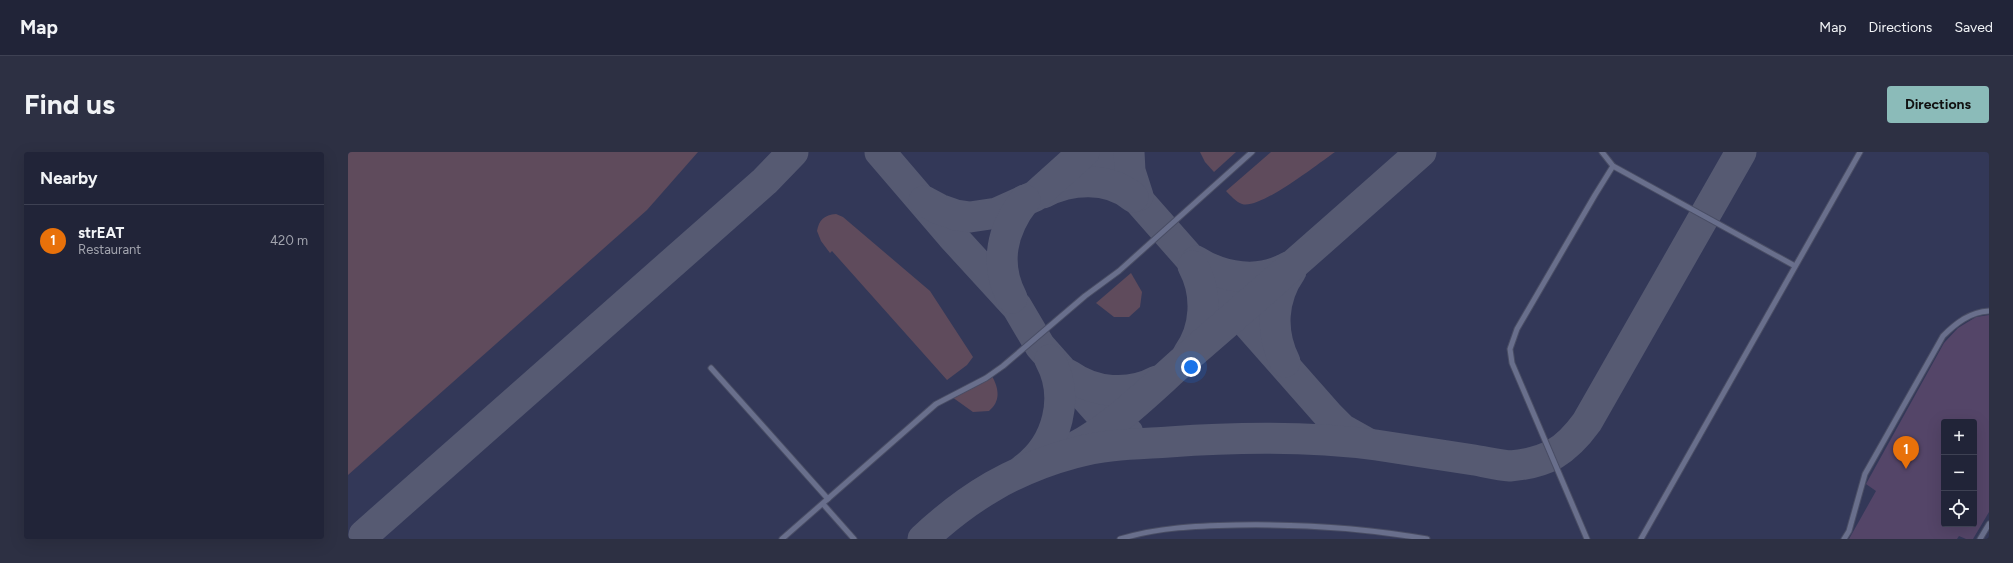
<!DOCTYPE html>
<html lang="en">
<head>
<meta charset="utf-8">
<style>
  :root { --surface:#212438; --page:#2d3043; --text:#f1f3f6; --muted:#a2a4ae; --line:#3e4153; --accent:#8bbbb9 }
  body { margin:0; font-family:Figtree,sans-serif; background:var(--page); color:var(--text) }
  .controls { position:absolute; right:12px; bottom:12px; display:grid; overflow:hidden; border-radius:4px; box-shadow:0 4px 16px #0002 }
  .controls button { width:36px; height:36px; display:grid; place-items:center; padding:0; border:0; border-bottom:1px solid var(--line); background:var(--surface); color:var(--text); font:20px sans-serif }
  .you { position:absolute; left:843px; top:215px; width:14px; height:14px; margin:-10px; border:3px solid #fff; border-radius:50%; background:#1a73e8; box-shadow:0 0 0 6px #1a73e833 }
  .badge { display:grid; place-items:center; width:26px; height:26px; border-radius:50%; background:var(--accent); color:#fff; font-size:13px; font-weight:700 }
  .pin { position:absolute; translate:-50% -33px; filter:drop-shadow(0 1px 2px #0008) }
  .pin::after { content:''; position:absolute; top:21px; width:14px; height:12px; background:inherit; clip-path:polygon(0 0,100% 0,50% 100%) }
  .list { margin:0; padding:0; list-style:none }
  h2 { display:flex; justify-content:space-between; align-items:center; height:52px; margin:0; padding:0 16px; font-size:17px }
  h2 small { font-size:13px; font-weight:400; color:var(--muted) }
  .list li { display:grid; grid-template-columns:26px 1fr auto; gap:12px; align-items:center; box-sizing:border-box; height:72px; padding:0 16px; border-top:1px solid var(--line) }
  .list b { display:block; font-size:15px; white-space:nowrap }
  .list p { margin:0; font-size:13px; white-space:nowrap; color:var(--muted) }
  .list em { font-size:13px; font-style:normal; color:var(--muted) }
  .icon { flex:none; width:22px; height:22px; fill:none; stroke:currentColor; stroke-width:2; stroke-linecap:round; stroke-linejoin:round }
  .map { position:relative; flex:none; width:1641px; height:387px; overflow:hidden; border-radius:4px }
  header { display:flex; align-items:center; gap:24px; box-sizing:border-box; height:56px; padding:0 20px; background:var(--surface); border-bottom:1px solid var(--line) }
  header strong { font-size:19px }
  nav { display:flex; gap:22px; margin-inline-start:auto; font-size:14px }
  .intro { display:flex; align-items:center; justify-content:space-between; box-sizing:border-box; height:96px; padding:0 24px }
  h1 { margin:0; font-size:28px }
  .button { padding:10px 18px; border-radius:4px; background:var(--accent); color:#111; font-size:14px; font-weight:700 }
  main { display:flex; gap:24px; padding:0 24px }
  aside { flex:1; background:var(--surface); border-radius:4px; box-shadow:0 4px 16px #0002 }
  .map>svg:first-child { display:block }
  .built { fill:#333858; fill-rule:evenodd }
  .green { fill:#5f4b5c }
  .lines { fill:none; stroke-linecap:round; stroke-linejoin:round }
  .taxiway { stroke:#565a72; stroke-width:31 }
  .building { fill:#544568; fill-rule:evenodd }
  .service-casing { stroke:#494d64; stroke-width:7 }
  .service { stroke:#696f8c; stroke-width:5 }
</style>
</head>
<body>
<header>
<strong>Map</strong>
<nav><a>Map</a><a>Directions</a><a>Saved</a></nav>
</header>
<div class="intro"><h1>Find us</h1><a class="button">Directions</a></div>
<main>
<aside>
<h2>Nearby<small></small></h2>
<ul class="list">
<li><span class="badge" style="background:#e8710a">1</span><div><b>strEAT</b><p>Restaurant</p></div><em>420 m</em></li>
</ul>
</aside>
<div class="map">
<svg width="1641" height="387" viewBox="0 0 1641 387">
  <rect width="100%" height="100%" fill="#2c304a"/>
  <path class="built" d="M0 0H1641V387H0ZM1596 270H1626V372H1596Z"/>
  <g class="green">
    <polygon points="0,0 350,0 299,58 0,323"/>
    <polygon points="852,0 888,0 866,20 857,10"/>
    <path d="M923 0H987C971 11 912 58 894 52 888 50 882 43 878 39Z"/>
    <path d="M488 62 495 65 582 139 625 205 619 213 599 228 484 99 482 101 473 89 469 79C471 68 476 63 488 62Z"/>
    <polygon points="783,121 794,140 792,155 781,165 766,165 748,151"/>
    <path d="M644 224C651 237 653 249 641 259L625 260 604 245 628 234Z"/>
  </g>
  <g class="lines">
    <g class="taxiway">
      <polyline points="532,0 604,84 669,155 692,194 756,266 780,281"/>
      <polyline points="748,0 981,264 994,277 1019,291"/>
      <polyline points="781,0 782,19 790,44"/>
      <path d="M695 41C722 27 760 24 785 45"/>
      <polyline points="576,49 591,57 608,63 622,65 649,61 687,44 736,0"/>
      <path d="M848 109C875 126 911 132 940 115"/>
      <path d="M664 146C646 112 654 77 677 48"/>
      <path d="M840 202C858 177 860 142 845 114"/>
      <path d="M937 210C922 180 924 146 943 119"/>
      <path d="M721 223C746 241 781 244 809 229"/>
      <path d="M725 296C767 274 801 239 836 208 916 139 994 70 1073 0"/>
      <path d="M676 317C710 292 722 245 702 208"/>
      <polyline points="16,383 417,29 445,0"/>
      <path d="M575 387C620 345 666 317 726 301 757 292 790 292 821 290 890 285 960 284 1028 293 1061 298 1093 303 1126 308 1138 310 1150 313 1162 314 1199 311 1218 299 1239 270L1393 0"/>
    </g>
  </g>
  <path class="building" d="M1641 163V360L1625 387H1618L1611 384 1609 387H1501L1528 339 1518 332 1596 191 1610 176 1628 165ZM1596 270H1626V372H1596Z"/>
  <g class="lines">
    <g class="service-casing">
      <g id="service">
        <polyline points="1254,0 1265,14 1447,114"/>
        <polyline points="363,216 480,347"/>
        <polyline points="475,352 506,387"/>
        <polyline points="434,387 588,252 638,226 655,214 737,144 771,119 904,0"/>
        <path d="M772 387C811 375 849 374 889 373 953 372 1017 376 1079 387"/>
        <polyline points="1239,387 1164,211 1162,197 1169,177 1247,43 1265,14"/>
        <polyline points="1293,387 1512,0"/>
        <path d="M1496 387 1501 379 1517 322 1595 184C1608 171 1622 160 1641 159"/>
        <polyline points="1632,387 1641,372"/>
      </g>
    </g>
    <use href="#service" class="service"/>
  </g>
</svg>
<div class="controls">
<button>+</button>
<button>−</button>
<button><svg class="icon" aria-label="locate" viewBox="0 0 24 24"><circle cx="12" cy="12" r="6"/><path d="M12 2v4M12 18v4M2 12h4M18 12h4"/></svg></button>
</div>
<div class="you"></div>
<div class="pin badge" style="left:1558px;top:317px;background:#e8710a">1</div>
</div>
</main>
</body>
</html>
